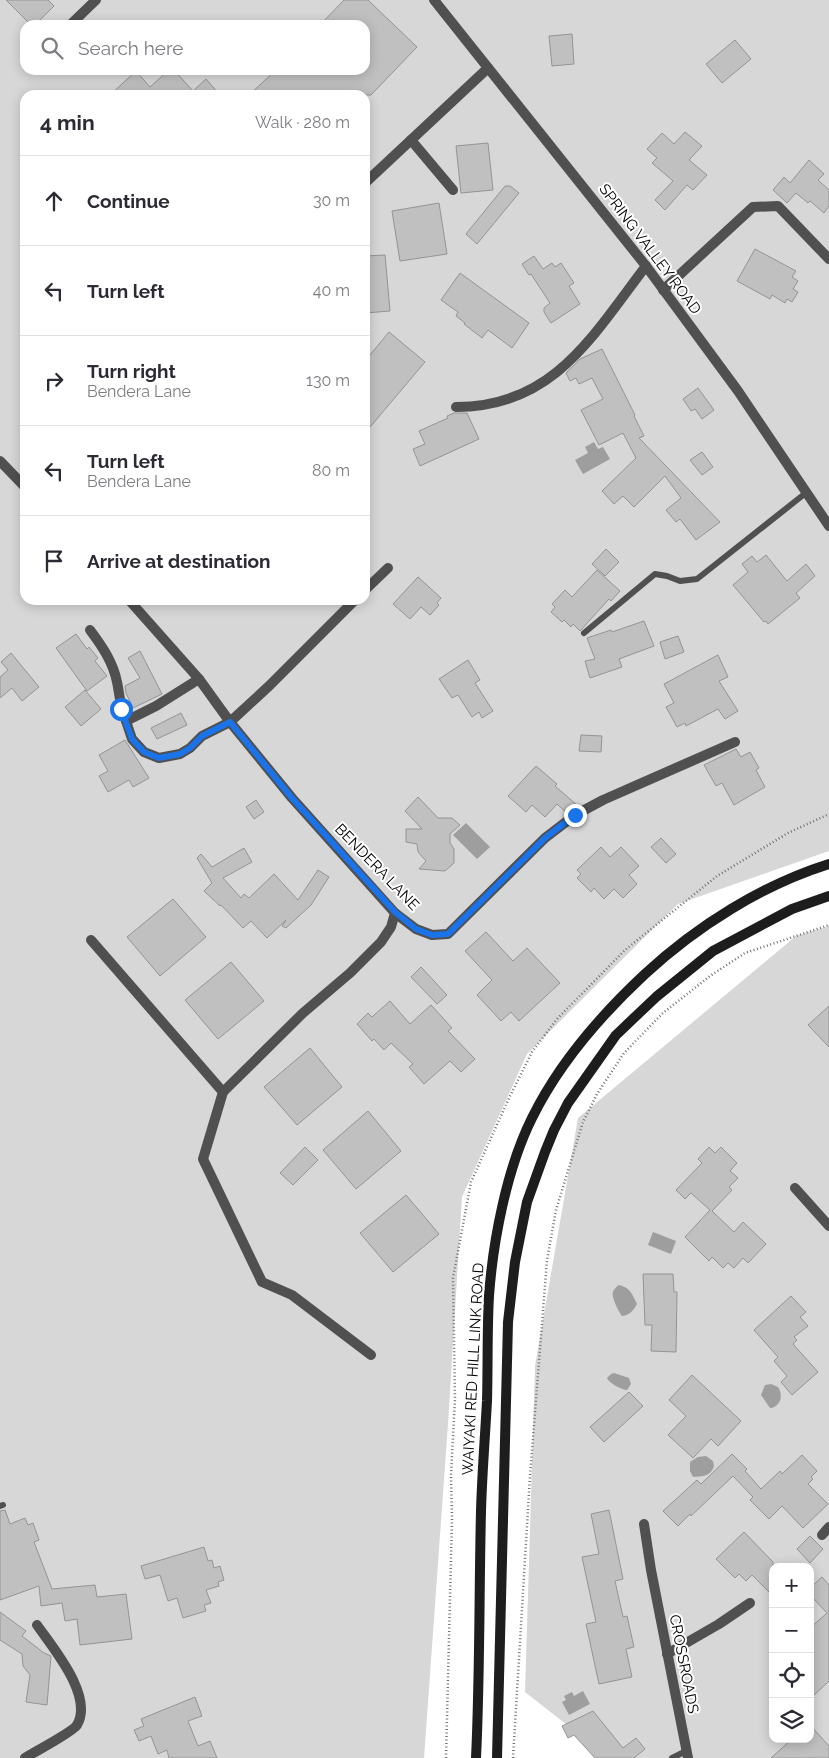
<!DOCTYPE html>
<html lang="en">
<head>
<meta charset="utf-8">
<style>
  :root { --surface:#fff; --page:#f7f7f7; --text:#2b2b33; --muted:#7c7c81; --line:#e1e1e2 }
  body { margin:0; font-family:Raleway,sans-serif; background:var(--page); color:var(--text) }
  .controls { position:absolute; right:15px; bottom:15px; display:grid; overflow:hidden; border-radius:10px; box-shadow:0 2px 12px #0003 }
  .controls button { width:45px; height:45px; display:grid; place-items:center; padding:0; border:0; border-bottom:1px solid var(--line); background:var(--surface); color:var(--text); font:25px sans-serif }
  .stop { position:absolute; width:15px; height:15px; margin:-11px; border:4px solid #1a73e8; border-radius:50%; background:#fff }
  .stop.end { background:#1a73e8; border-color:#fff; box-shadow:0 1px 5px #0008 }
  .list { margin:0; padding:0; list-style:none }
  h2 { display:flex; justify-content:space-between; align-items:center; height:65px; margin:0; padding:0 20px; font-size:21px }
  h2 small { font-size:16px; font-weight:400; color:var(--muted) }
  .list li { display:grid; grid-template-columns:32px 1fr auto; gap:15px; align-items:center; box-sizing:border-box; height:90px; padding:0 20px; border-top:1px solid var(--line) }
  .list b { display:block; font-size:19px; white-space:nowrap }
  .list p { margin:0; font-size:16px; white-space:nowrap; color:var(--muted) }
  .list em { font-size:16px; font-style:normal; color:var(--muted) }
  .icon { flex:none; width:28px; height:28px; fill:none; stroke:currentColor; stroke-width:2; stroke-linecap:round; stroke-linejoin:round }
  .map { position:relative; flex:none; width:829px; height:1758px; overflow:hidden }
  .search { position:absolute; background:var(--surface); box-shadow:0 2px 12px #0003; left:20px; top:20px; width:350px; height:55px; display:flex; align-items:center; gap:12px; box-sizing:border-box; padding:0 18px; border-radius:15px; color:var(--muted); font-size:19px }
  .panel { position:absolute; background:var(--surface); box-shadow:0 2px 12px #0003; left:20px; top:90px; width:350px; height:515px; border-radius:15px }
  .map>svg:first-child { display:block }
  .green { fill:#d7d7d7; fill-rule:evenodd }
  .water { fill:#9e9e9e }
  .building { fill:#c0c0c0; stroke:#949494 }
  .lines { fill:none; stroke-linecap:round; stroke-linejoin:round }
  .path { stroke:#727272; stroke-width:2.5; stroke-dasharray:1 2.5; stroke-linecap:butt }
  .service { stroke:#505050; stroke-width:6 }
  .minor { stroke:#505050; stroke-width:10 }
  .tertiary { stroke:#505050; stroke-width:10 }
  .secondary { stroke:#1d1d1d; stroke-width:10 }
  .route { stroke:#1a73e8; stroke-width:6 }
  .labels { text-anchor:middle; stroke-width:4; stroke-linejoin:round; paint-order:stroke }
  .street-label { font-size:15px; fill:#000; stroke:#fff }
</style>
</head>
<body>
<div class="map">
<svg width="829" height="1758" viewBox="0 0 829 1758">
  <rect width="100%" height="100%" fill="#fff"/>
  <g class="green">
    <path d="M0 0H829V851L678 904 527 1054 462 1197 448 1424 424 1758H0ZM25 25H365V70H25ZM25 95H365V600H25Z"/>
    <path d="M829 926V1758H609L525 1692 535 1366 578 1118 796 936ZM773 1567H810V1739H773Z"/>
  </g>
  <g class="water">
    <polygon points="594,442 598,449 603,447 610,459 583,474 575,460 588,453 585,447"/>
    <polygon points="466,823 490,847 477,859 453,835"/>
    <polygon points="653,1232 676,1241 671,1254 648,1245"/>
    <path d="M618 1285C629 1286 633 1295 637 1304 633 1311 630 1315 622 1316 619 1312 611 1297 613 1292 613 1290 617 1287 618 1285Z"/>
    <path d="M614 1373 629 1378 631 1384 627 1390C622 1390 609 1383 607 1378L611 1374Z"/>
    <path d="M771 1384 778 1387C784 1396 780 1407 770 1408L761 1395 765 1385Z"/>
    <path d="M706 1456 713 1461 714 1466C710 1477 703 1476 693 1477L690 1471V1462L698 1457Z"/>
    <polygon points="583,1691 590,1704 569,1715 562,1702 566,1700 564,1696 572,1692 574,1696"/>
  </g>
  <g class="building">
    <polygon points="6,0 48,0 54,6 35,25 31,25"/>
    <polygon points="344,0 368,0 417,47 371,95 249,95 276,70 365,70 365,25 320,25"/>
    <polygon points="572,34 574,64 552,66 549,36"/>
    <polygon points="735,40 751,59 722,83 706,64"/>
    <polygon points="169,70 174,70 193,91 206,79 220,95 110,95 136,71 150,87"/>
    <polygon points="685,132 702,146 689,160 707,175 693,190 687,185 665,210 655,200 673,181 652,163 657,158 647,149 662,133 674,144"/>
    <polygon points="488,143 493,190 461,193 456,146"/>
    <polygon points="809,160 824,174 818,180 829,190 829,206 824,213 810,201 808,203 796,193 787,203 773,190 784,177 790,183"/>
    <polygon points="505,186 510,186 519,193 477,244 466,234"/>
    <polygon points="439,203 447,254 400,261 392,211"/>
    <polygon points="755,249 796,271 792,277 798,281 793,289 798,292 792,302 787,299 785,303 772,295 770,299 737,281"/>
    <polygon points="385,255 390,311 365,313 365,256"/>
    <polygon points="534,256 543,269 552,263 555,267 561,263 574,283 569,286 580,304 551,323 544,312 544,308 550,303 531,274 529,275 522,264"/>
    <polygon points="460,273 529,323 512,348 488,330 482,338 464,324 465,323 456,316 458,312 441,300"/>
    <polygon points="389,332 425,362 365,433 365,361"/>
    <polygon points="602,349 635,415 634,416 644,436 639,438 720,522 696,540 680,519 676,522 666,510 681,498 665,476 634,507 623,496 614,504 602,491 636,458 623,433 599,445 581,410 603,399 592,378 579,384 576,378 570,381 566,373 580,359"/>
    <polygon points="698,388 714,410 702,419 695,409 691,411 683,399"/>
    <polygon points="454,413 467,413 479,439 420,466 413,449 425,444 419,431 448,418 447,416"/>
    <polygon points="702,452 713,467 702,475 690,460"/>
    <polygon points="606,549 619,562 605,576 592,564"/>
    <polygon points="766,555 787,581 806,564 815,576 796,593 800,598 768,624 766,621 764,622 733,585 748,572 742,564 752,556 757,562"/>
    <polygon points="597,570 620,591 611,601 609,599 580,631 573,624 571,627 564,620 562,622 551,612 555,607 552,604 565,590 572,597"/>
    <polygon points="418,577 441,598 437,603 439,605 430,615 421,607 410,619 393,604"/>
    <polygon points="644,621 654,646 619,659 622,667 590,678 585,661 595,659 587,638 611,630 612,632"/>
    <polygon points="76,634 87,649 89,647 98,658 95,661 107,676 87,691 56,648"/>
    <polygon points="678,636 684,652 665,659 660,642"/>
    <polygon points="140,651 162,694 133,708 126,693 125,686 140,678 128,658"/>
    <polygon points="11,653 39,687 22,701 12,688 0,698 0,677 8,670 1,662"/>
    <polygon points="718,655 728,677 719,681 738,711 725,719 718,709 686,726 685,723 677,727 666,707 674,703 664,684"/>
    <polygon points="468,660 480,680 475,683 493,711 482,718 479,712 472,717 458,695 452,698 439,679"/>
    <polygon points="85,690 101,709 81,726 65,707"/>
    <polygon points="181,713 187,725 157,739 151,728"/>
    <polygon points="581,735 602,736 601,752 579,751"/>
    <polygon points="125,740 149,778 133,787 129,780 108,792 99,776 108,771 99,755"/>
    <polygon points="736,749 741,757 750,752 759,768 756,770 765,787 734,805 722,783 716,786 704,765"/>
    <polygon points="536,766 557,784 555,786 578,806 567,813 557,804 545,817 532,805 526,812 508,796"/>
    <polygon points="418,797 438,818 452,818 460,825 450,834 450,843 454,849 454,863 445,871 419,869 426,861 418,852 417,844 406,842 406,829 422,829 405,811"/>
    <polygon points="256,800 264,812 254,819 246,807"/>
    <polygon points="661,838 676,854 666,863 651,847"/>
    <polygon points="601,847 610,857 621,847 639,866 629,875 637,884 623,898 614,889 604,899 594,888 591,892 577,878 581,874 577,870"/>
    <polygon points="244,848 252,862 223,878 241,898 244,894 249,898 274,874 298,900 318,870 329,877 311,905 286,928 282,926 286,920 267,938 251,921 243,928 221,905 220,906 204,891 212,883 197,858 201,854 212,867"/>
    <polygon points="173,899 206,937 160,976 127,937"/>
    <polygon points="486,932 513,961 527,948 560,983 519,1021 511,1012 501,1021 477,995 492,980 465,951"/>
    <polygon points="231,962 264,1001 218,1039 185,1000"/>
    <polygon points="421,967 447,995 437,1004 411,977"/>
    <polygon points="390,1001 410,1024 431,1005 452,1028 448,1031 475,1059 461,1072 450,1061 424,1084 409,1067 413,1064 391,1043 384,1050 374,1039 372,1041 357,1024 368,1013 372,1017"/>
    <polygon points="829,1006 829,1047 808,1025"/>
    <polygon points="310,1048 342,1087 297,1125 264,1087"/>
    <polygon points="368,1111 401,1151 356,1189 323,1150"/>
    <polygon points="305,1147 318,1160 293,1185 280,1173"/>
    <polygon points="709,1147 715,1153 721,1147 737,1163 730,1171 738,1178 729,1187 732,1190 712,1211 734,1232 743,1222 766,1244 748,1263 743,1258 734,1268 728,1263 723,1268 712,1257 709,1261 685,1237 710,1210 691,1193 685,1199 676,1190 702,1163 698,1159"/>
    <polygon points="406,1195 439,1234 393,1272 360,1233"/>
    <polygon points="643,1274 673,1274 674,1292 677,1292 676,1352 651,1351 652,1325 645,1325"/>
    <polygon points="791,1296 806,1312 800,1317 808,1326 794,1337 797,1340 793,1344 818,1372 792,1395 781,1382 787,1376 774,1361 778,1357 754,1330"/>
    <polygon points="692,1375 741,1421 718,1446 711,1439 693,1458 668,1435 686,1416 669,1400"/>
    <polygon points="629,1392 643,1406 604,1442 590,1427"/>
    <polygon points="732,1454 747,1469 745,1471 761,1489 780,1471 782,1474 802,1455 817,1471 811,1477 813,1479 808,1484 828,1504 803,1528 782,1506 769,1519 750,1500 753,1497 733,1476 691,1516 690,1514 678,1526 663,1511 697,1480 701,1484"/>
    <polygon points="5,1510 10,1524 25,1518 28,1525 33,1523 39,1540 34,1542 52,1589 95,1585 97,1597 126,1594 132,1639 80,1645 77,1619 65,1621 62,1603 41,1606 39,1586 0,1600 0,1511"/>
    <polygon points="609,1510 623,1579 615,1581 623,1617 627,1616 634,1647 626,1649 632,1677 599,1684 586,1624 596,1622 582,1557 599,1554 591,1514"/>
    <polygon points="744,1532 773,1562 773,1596 752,1575 746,1581 739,1574 735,1578 716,1559"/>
    <polygon points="810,1536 823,1549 810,1563 797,1549"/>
    <polygon points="204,1547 208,1561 212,1560 214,1568 220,1566 224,1580 218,1582 219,1586 206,1590 211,1603 204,1605 206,1611 183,1618 177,1598 168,1601 160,1575 145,1579 141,1566"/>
    <polygon points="822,1577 829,1585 829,1681 810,1699 810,1628 827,1613 810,1595 810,1588"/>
    <polygon points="0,1612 26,1631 22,1636 44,1653 51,1656 47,1705 26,1702 30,1675 23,1666 22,1654 0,1640"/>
    <polygon points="195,1697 202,1716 188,1721 198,1746 210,1741 217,1758 169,1758 167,1750 158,1754 151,1736 139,1741 134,1730 144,1726 141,1719"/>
    <polygon points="593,1711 623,1748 636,1738 645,1749 634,1758 595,1758 574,1735 568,1738 562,1726"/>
    <polygon points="810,1725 829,1746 829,1758 771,1758 792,1739 810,1739"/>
  </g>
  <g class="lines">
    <g class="path">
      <polyline points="446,1758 452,1519 451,1475 455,1399 453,1278 471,1182 510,1096 532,1052 557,1019 625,950 717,876 788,833 829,814"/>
      <polyline points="513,1758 530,1476 547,1260 556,1210 583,1122 597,1094 624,1053 663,1013 710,976 745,953 829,925"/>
    </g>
    <g class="service">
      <polyline points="584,633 655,574 667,576 680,581 697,579 807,492"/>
      <polyline points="0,1506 3,1505"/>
      <polyline points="672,1758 686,1751"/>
    </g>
    <g class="minor">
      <polyline points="70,25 96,0"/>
      <polyline points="411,140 453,190"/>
      <polyline points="365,183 488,68"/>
      <polyline points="663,290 753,207 778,206 829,259"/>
      <path d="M456 407C554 407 593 335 646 266"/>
      <polyline points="0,461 25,487"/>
      <polyline points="365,590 388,568"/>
      <polyline points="129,600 199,679 230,722 292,798 395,913 416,929 432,935 448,934 545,838 575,815 603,800 735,742"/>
      <path d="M90 630C102 646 113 662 117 682 120 696 120 708 126 721L156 706 199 679"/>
      <polyline points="126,721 132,739 144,752 159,758 180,754 190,748 202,736 230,722 269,686 355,600"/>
      <polyline points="91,940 223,1092 203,1159 262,1282 292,1295 371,1355"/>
      <polyline points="223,1092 303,1013 350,973 381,942 391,927 395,913"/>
      <polyline points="795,1188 829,1226"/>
      <polyline points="644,1524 651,1570 688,1758"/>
      <polyline points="822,1535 829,1527"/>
      <polyline points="667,1654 719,1624 750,1603"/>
      <path d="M25 1758C34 1752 73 1732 77 1725 94 1696 53 1648 37 1625"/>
    </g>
    <polyline class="tertiary" points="434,0 646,266 738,391 829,526"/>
    <g class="secondary">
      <path d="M476 1758C480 1676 479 1593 481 1511 482 1474 485 1438 487 1401 488 1366 487 1331 489 1296 493 1240 507 1168 532 1118 559 1063 601 1015 645 974 697 926 762 885 829 864"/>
      <polyline points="497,1758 508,1322 515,1262 527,1202 545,1152 554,1130 568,1103 616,1035 656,997 713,951 792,909 829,896"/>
    </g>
  </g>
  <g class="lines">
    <polyline class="route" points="121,709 132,739 144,752 159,758 180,754 190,748 202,736 230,722 292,798 395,912 416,929 432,935 448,934 545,838 575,815"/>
  </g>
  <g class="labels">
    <g class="street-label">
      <text transform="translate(650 249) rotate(53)" y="5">SPRING VALLEY ROAD</text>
      <text transform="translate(377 867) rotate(46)" y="5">BENDERA LANE</text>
      <text transform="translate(473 1369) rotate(-87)" y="5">WAIYAKI RED HILL LINK ROAD</text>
      <text transform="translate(684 1664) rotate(79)" y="5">CROSSROADS</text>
    </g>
  </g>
</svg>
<div class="controls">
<button>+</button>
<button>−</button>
<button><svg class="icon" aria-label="locate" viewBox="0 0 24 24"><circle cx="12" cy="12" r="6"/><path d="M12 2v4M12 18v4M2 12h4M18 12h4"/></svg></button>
<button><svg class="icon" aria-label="layers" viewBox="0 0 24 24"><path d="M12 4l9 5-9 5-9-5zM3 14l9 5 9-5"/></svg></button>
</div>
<div class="stop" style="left:121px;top:709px"></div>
<div class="stop end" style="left:575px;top:815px"></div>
<div class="search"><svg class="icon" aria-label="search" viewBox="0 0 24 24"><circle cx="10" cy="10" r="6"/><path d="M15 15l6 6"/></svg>Search here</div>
<section class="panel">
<h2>4 min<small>Walk · 280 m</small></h2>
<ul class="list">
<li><svg class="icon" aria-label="ahead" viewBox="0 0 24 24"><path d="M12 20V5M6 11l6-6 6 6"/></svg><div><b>Continue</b></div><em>30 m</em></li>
<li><svg class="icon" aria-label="left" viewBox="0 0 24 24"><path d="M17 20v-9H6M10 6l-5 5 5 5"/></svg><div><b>Turn left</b></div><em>40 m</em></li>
<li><svg class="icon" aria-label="right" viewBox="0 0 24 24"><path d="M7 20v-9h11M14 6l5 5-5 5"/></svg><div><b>Turn right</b><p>Bendera Lane</p></div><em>130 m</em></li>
<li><svg class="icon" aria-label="left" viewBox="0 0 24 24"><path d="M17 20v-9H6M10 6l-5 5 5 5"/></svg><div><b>Turn left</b><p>Bendera Lane</p></div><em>80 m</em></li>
<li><svg class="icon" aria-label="arrive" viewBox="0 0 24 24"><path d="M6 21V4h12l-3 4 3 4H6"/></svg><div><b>Arrive at destination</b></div></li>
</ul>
</section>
</div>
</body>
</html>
